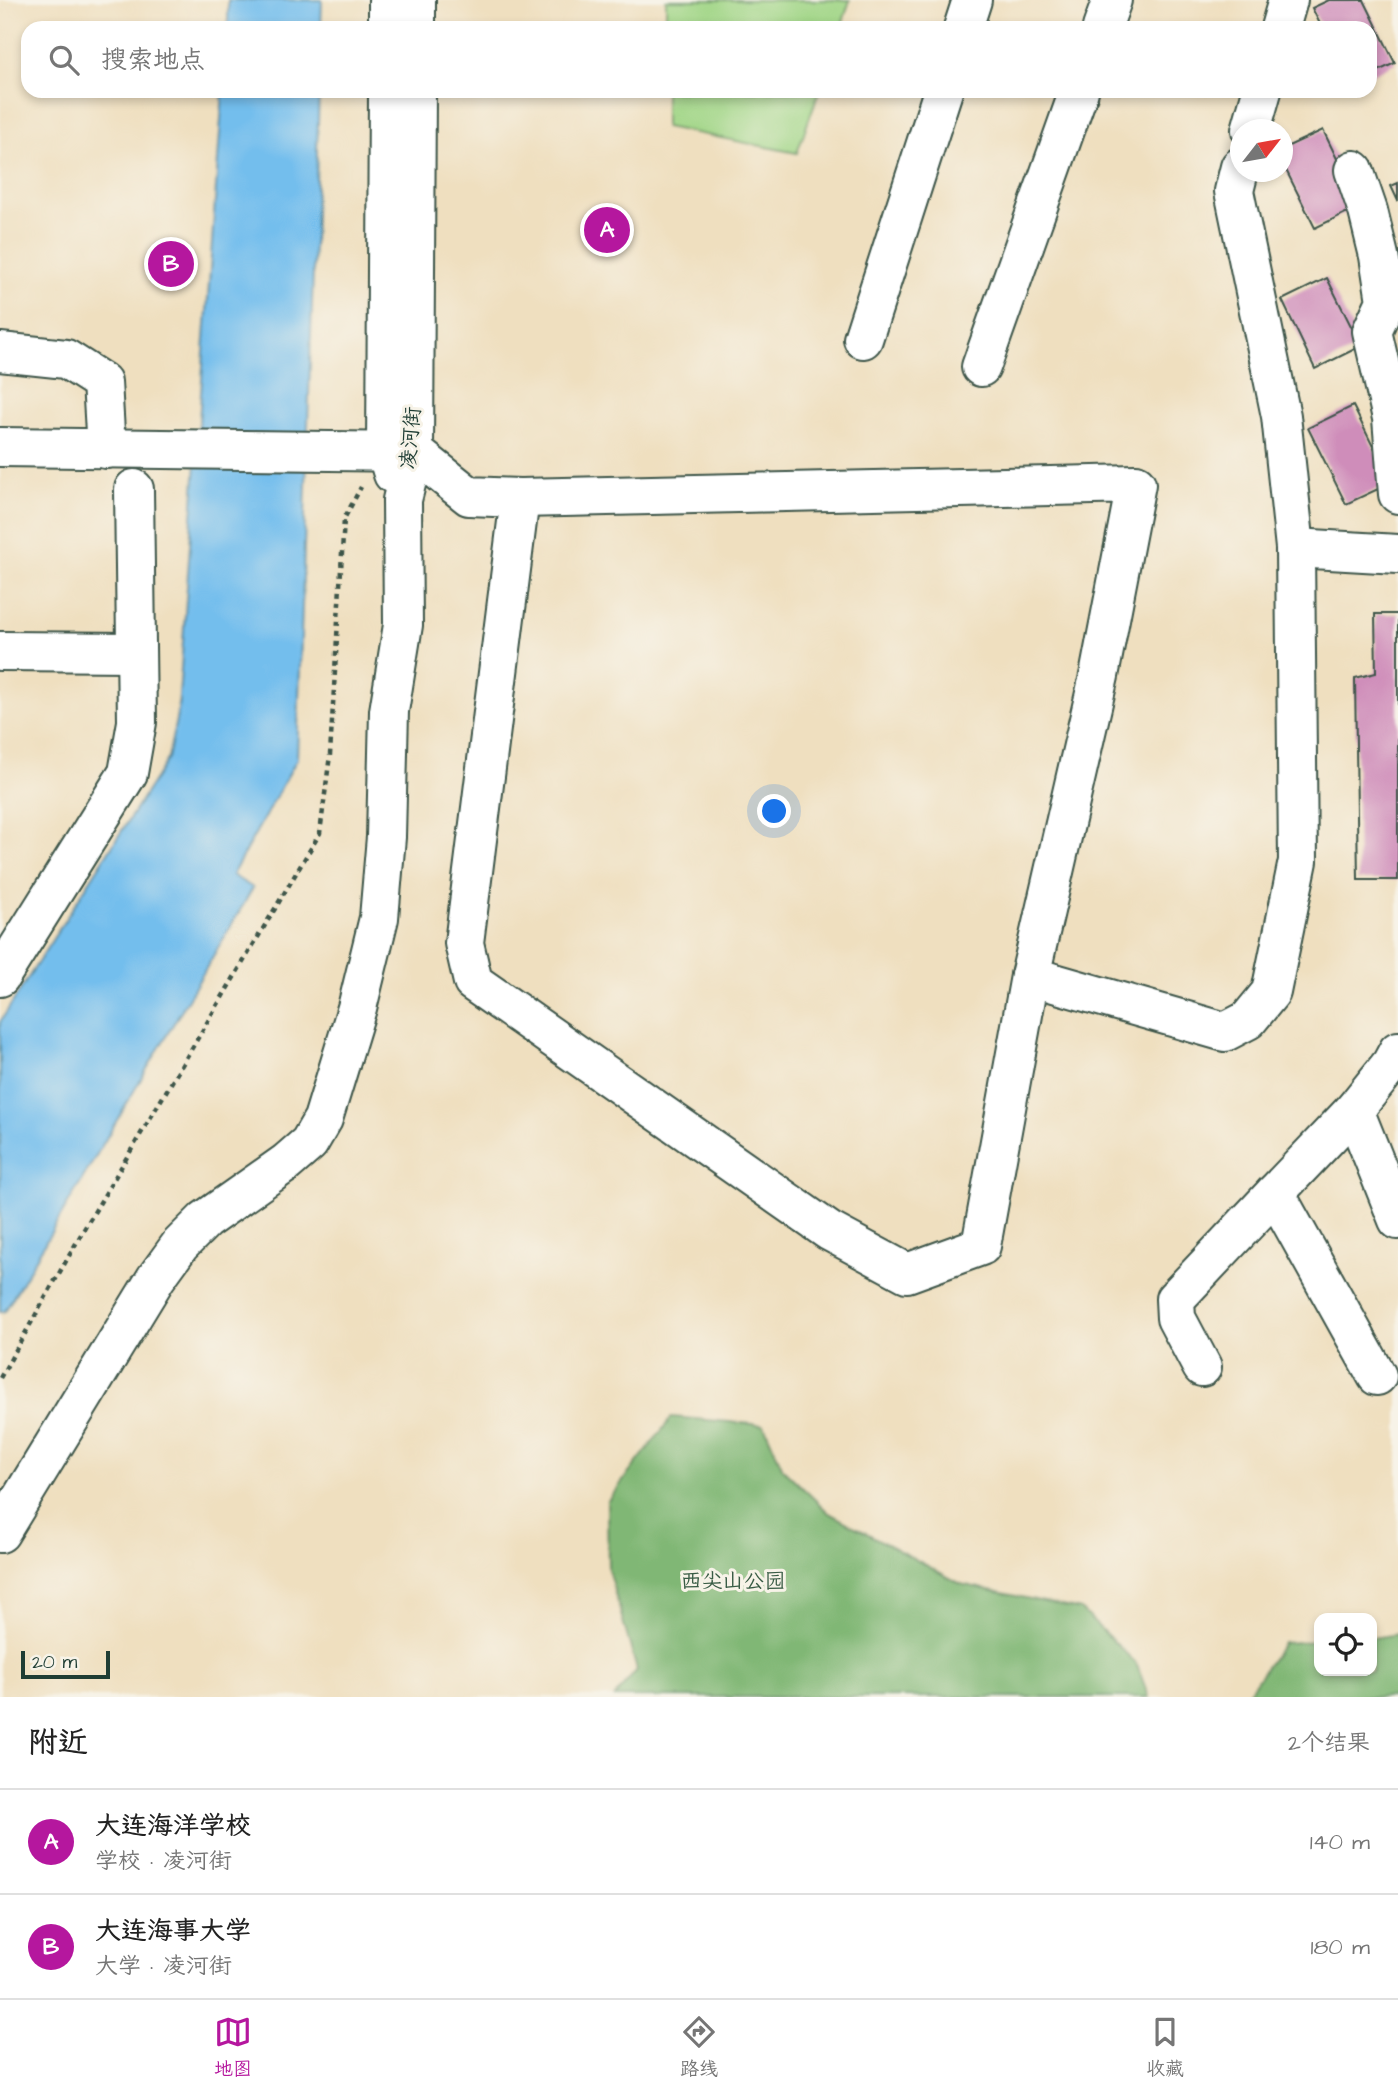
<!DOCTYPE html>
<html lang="zh">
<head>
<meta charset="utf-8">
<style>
  :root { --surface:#fff; --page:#f2f2f2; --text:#222; --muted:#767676; --line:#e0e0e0; --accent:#b5179e }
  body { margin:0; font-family:"Architects Daughter","LXGW WenKai TC",sans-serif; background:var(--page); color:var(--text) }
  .controls { position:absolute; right:21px; bottom:21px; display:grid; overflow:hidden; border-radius:14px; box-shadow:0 4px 10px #0003 }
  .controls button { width:63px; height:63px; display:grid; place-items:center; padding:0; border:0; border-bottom:2px solid var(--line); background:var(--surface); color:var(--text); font:35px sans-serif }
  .compass { position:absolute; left:1230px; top:119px; width:63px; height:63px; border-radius:50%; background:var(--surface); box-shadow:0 4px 10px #0003; rotate:59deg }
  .scale { position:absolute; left:21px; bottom:18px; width:89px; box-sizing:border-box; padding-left:7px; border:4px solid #1f3d34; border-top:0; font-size:19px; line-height:24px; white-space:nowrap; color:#1f3d34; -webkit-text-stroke:5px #f7f3e8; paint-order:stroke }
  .you { position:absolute; left:775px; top:812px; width:24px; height:24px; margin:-18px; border:5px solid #fff; border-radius:50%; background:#1a73e8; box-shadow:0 0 0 10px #1a73e833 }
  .badge { display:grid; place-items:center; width:46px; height:46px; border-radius:50%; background:var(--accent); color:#fff; font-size:23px; font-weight:700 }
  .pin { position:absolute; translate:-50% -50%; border:4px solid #fff; box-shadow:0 2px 7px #0006 }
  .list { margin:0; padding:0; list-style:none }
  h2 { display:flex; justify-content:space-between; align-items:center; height:91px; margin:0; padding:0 28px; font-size:30px }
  h2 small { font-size:23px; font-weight:400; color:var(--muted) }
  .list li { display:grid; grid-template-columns:46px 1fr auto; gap:21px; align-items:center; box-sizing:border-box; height:105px; padding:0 28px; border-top:2px solid var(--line) }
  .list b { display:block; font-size:26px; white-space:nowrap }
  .list p { margin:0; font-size:23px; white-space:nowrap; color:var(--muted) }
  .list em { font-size:23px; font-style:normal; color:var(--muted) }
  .icon { flex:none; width:38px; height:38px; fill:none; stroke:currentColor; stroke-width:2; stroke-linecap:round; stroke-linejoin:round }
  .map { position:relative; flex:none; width:1398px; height:1697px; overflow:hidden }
  .search { position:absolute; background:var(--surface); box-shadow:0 4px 10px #0003; left:21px; right:21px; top:21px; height:77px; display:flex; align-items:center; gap:18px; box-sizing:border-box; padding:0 24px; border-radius:21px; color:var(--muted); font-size:26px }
  .sheet { height:301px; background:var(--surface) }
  nav { display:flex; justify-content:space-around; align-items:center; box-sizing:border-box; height:98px; border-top:2px solid var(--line); background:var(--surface); font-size:19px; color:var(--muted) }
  nav a { display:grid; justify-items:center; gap:4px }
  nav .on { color:var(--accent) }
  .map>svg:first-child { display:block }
  .green { fill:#a1d687; stroke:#608a5e; stroke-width:2 }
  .forest { fill:#80b774; stroke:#507a54; stroke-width:2 }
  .water { fill:#73beed; stroke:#497e90; stroke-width:2 }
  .building { fill:#cf8dba }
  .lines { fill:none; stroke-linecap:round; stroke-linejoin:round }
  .minor-casing { stroke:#3e5549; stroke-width:42 }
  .path { stroke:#3e5549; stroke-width:4.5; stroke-dasharray:5 5; stroke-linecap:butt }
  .minor { stroke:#fff; stroke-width:38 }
  .labels { text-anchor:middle; stroke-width:6; stroke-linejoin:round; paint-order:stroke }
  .street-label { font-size:21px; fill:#1f3d34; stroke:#f7f3e8 }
  .park-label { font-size:21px; fill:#395c45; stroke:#f7f3e8 }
</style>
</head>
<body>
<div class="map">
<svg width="1398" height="1697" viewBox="0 0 1398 1697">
  <rect width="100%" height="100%" fill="#f7f3e8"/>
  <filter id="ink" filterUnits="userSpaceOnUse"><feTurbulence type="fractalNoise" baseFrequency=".0143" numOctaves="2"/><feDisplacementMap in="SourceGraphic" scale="14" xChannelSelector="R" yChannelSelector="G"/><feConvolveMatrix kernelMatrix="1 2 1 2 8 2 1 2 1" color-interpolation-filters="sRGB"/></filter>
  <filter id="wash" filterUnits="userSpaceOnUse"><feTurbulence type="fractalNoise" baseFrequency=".00686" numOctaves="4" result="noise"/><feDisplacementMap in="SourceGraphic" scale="28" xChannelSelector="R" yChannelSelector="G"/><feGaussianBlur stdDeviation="1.57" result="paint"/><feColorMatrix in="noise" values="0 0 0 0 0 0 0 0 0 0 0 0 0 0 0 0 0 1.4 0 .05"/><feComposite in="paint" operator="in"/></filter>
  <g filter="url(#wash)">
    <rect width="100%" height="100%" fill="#efdfbf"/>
    <g class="green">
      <polygon points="666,0 850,0 841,28 666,28"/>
      <polygon points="665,91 819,91 797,153 665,127"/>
    </g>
    <g class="forest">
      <polygon points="672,1417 764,1425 783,1469 829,1513 961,1584 1081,1610 1136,1663 1149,1697 614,1697 637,1670 608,1569 607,1502"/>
      <polygon points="1398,1634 1398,1697 1245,1697 1283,1643 1319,1641 1319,1671 1372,1671 1372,1638"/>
    </g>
    <g class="water">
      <polygon points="228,0 322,0 321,28 228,28"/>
      <polygon points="223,91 319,91 297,759 232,875 253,888 5,1311 0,1312 0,1022 168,758 178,710"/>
    </g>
    <g id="blocks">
      <g class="building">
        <polygon points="1329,0 1364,0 1395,63 1370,75 1370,28 1322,28 1312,8"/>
        <polygon points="1323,130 1360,206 1315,228 1282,162 1282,149"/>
        <polygon points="1398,183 1398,201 1391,186"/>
        <polygon points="1327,278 1361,346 1315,369 1282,300"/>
        <polygon points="1353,406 1391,483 1346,504 1308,428"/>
        <polygon points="1375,614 1398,614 1398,880 1358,880 1355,678 1376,673"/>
      </g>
    </g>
  </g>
  <g filter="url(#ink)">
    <use href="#blocks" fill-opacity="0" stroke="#3e5549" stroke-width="2"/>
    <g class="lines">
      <g class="minor-casing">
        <g id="minor">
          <polyline points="388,28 388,0"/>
          <polyline points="416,28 416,0"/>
          <polyline points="963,28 972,0"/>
          <polyline points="1102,28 1112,0"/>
          <polyline points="1280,28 1288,0"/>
          <polyline points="388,91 386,451 393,474"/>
          <polyline points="1251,130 1262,91"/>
          <polyline points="1354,170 1368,211 1379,256 1386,301 1372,331 1392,418 1398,494"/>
          <polyline points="863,339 943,91"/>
          <polyline points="0,352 66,359 102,382 106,449"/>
          <polyline points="981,367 1079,91"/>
          <polyline points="0,447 414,452 469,496 520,498 1136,484 1099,676 1030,976 1225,1032 1248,1020 1271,992 1298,861 1295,548 1281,416 1234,191 1240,167"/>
          <polyline points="520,498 464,943 473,982 829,1231 907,1273 981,1246 1030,976"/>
          <polyline points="1295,548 1398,554"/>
          <polyline points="0,651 136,652"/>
          <polyline points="0,977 128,773 137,722 134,489"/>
          <polyline points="1398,1051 1391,1064 1354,1110 1398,1220"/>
          <polyline points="1354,1110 1275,1193 1377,1376"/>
          <polyline points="1202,1367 1176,1318 1175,1299 1275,1193"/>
          <polyline points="0,1533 156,1278 180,1245 205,1220 286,1163 309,1143 323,1119 357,1008 379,918 386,837 389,711 403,625 402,500 414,452 416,91"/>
        </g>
      </g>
      <polyline class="path" points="0,1378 83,1231 320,833 330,755 344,519 361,487"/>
      <use href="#minor" class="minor"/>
    </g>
  </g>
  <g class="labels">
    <g class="street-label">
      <text transform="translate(410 438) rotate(-85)" y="7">凌河街</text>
    </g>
    <g class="park-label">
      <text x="733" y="1588">西尖山公园</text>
    </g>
  </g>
</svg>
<div class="controls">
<button><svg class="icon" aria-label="locate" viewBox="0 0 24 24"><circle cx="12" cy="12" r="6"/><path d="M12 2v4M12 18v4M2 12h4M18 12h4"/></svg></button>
</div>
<svg class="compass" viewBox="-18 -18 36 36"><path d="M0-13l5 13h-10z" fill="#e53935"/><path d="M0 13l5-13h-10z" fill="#767676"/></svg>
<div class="scale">20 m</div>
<div class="you"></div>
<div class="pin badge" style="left:607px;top:230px">A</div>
<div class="pin badge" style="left:171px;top:264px">B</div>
<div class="search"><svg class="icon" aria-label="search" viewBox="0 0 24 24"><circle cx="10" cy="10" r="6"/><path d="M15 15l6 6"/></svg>搜索地点</div>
</div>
<section class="sheet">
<h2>附近<small>2个结果</small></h2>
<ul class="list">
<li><span class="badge">A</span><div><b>大连海洋学校</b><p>学校 · 凌河街</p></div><em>140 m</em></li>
<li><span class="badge">B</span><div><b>大连海事大学</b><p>大学 · 凌河街</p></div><em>180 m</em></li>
</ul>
</section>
<nav>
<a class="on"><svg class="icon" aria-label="map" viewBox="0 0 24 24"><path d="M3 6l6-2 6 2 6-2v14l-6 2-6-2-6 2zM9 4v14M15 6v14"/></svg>地图</a>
<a><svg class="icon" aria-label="directions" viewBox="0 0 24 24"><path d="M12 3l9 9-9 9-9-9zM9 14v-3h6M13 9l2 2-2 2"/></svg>路线</a>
<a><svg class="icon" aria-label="saved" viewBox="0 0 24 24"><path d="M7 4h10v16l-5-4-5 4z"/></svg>收藏</a>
</nav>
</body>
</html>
